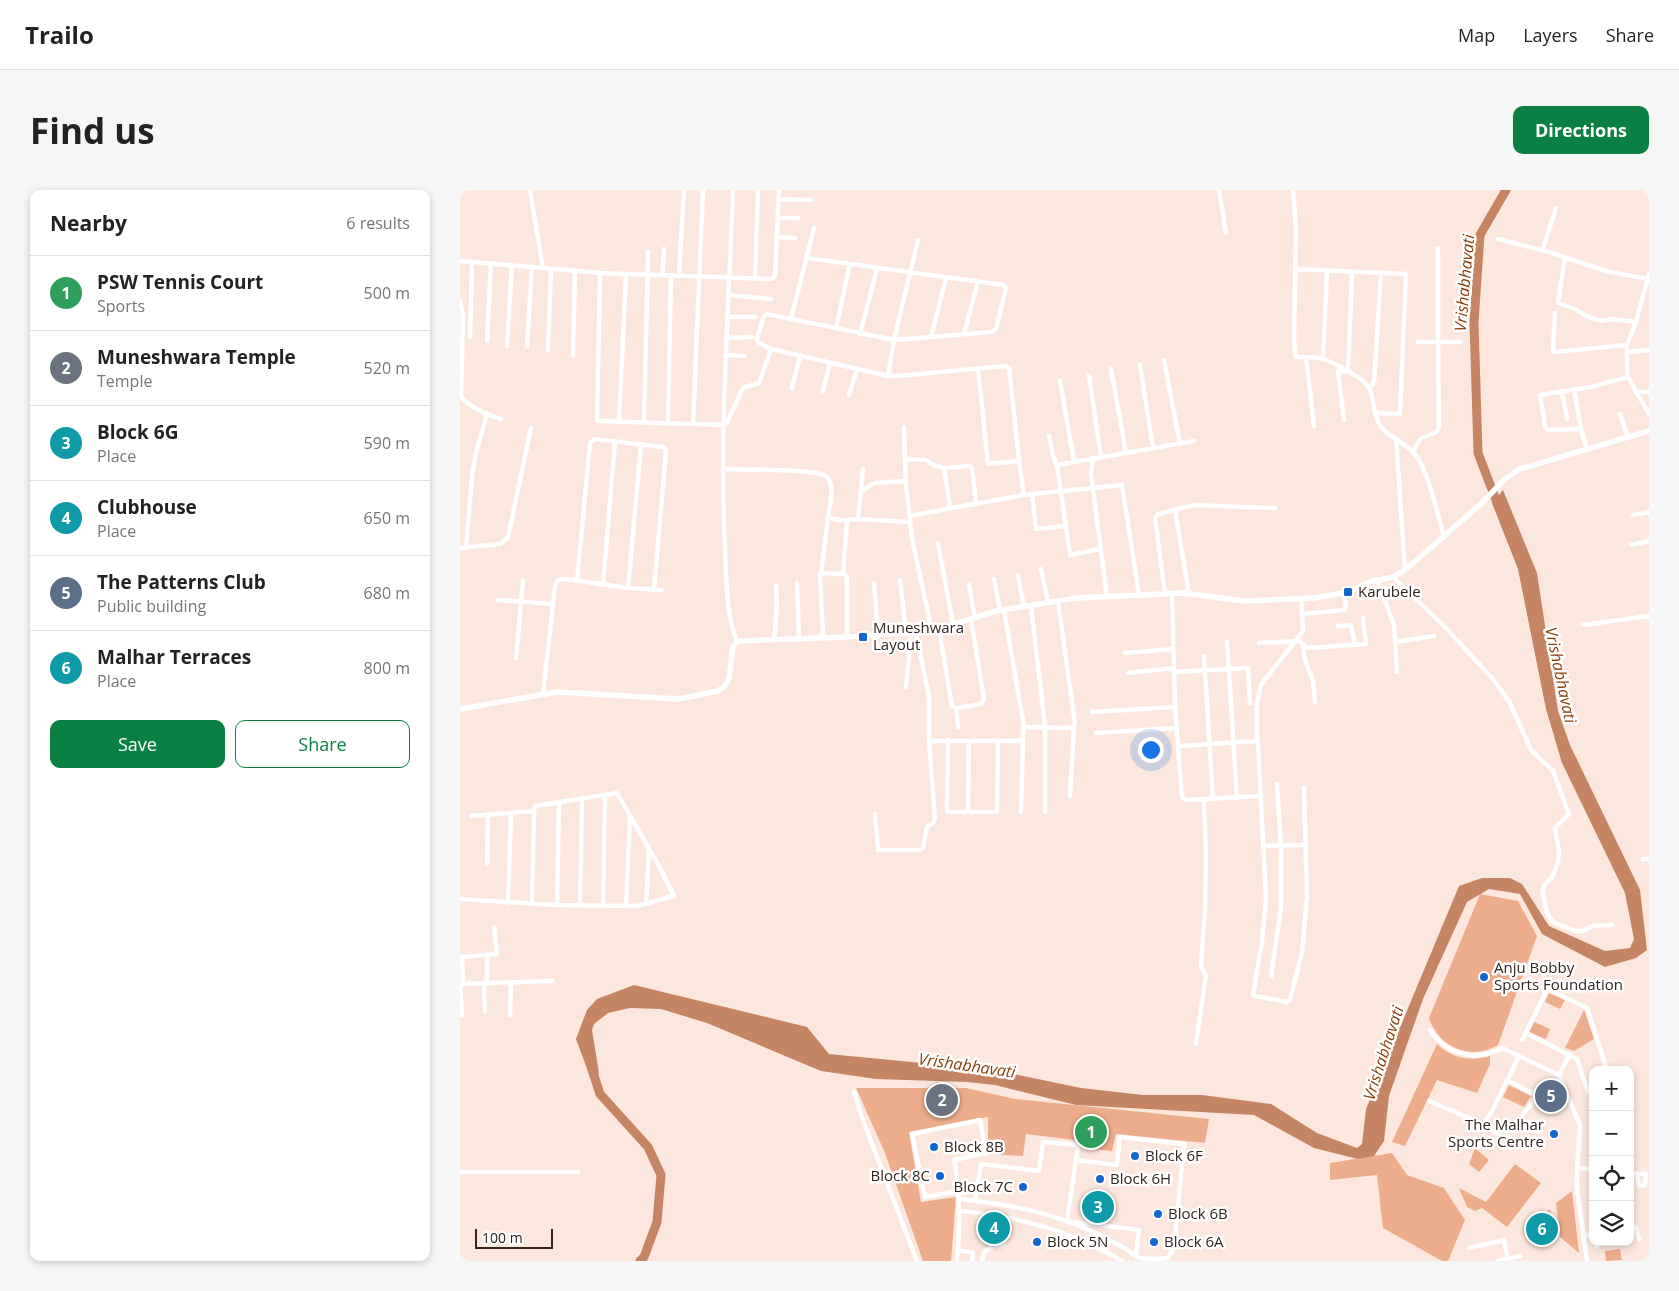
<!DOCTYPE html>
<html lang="en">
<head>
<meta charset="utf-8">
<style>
  :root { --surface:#fff; --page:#f6f6f6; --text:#222; --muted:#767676; --line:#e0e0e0; --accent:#0b8043 }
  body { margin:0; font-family:"Open Sans",sans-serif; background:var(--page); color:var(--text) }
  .controls { position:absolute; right:15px; bottom:15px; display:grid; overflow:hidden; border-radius:10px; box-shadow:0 2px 8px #0003 }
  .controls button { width:45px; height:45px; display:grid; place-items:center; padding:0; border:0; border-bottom:1px solid var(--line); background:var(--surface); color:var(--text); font:25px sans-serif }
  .scale { position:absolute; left:15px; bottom:12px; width:78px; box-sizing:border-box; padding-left:5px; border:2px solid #322620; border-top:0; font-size:14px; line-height:18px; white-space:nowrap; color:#322620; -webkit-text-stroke:4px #fff; paint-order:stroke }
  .you { position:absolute; left:690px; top:559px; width:18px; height:18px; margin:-12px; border:4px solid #fff; border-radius:50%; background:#1a73e8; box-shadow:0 0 0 8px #1a73e833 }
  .badge { display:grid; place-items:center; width:32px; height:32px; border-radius:50%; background:var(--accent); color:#fff; font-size:16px; font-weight:700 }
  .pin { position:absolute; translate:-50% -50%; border:2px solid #fff; box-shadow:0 1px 5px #0006 }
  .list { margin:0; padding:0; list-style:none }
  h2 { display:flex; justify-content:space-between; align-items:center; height:65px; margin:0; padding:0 20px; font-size:21px }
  h2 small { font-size:16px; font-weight:400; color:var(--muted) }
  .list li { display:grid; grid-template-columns:32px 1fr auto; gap:15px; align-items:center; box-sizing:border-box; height:75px; padding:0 20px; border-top:1px solid var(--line) }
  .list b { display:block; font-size:19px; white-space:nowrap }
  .list p { margin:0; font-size:16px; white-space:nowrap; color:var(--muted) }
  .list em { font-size:16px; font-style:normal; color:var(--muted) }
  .actions { display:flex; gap:10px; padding:15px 20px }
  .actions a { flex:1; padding:11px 0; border:1px solid var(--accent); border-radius:10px; text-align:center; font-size:18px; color:var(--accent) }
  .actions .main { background:var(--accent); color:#fff }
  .icon { flex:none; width:28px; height:28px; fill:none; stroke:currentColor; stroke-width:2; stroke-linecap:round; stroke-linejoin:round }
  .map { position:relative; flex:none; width:1189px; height:1071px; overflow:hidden; border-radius:10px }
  header { display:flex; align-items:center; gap:30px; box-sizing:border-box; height:70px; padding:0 25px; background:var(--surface); border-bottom:1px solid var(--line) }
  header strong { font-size:24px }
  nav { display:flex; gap:28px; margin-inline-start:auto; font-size:18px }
  .intro { display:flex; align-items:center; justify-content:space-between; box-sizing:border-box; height:120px; padding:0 30px }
  h1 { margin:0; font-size:35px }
  .button { padding:12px 22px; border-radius:10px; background:var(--accent); color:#fff; font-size:18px; font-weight:700 }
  main { display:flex; gap:30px; padding:0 30px }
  aside { flex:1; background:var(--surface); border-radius:10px; box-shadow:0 2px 8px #0003 }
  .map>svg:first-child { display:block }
  .green { fill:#edad8c }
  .water { fill:#c58564 }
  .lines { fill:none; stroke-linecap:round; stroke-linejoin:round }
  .river { stroke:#c58564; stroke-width:9 }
  .minor { stroke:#fff; stroke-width:4.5 }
  .tertiary { stroke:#fff; stroke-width:5.5 }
  .poi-dot { fill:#1365ce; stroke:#fff; stroke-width:2 }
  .labels { text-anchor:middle; stroke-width:5; stroke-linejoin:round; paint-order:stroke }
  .poi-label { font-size:15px; fill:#322620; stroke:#fff; text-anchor:start }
  .water-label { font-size:16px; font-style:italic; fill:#8c3e07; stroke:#fff }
</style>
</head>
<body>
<header>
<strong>Trailo</strong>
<nav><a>Map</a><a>Layers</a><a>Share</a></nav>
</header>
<div class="intro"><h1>Find us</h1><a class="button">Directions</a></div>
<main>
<aside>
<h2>Nearby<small>6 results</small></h2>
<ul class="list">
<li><span class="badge" style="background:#2e9e5b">1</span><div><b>PSW Tennis Court</b><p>Sports</p></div><em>500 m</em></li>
<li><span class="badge" style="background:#6b7280">2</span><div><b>Muneshwara Temple</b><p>Temple</p></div><em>520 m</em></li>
<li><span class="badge" style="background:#0f9aa8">3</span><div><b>Block 6G</b><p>Place</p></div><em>590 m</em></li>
<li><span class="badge" style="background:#0f9aa8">4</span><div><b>Clubhouse</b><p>Place</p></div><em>650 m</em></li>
<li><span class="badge" style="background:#5c6f8a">5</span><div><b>The Patterns Club</b><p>Public building</p></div><em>680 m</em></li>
<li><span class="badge" style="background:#0f9aa8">6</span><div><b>Malhar Terraces</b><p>Place</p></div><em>800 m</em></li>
</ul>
<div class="actions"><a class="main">Save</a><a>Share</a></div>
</aside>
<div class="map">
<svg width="1189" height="1071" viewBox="0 0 1189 1071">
  <rect width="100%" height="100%" fill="#fbe7dd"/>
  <g class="green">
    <path d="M1020 704 1058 711 1077 746 1038 855C1011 871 979 858 969 828Z"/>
    <polygon points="1089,803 1105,810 1100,819 1085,812"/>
    <polygon points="1124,820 1134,849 1114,861 1105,858"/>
    <polygon points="1074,832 1090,839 1086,849 1069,842"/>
    <path d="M977 854C992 868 1010 872 1030 866V874L1017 903 977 890 945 956 932 952Z"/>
    <polygon points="1049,895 1071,906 1064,917 1043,907"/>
    <polygon points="396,898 506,898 555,909 749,929 745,953 656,944 652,961 624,958 623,951 566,944 563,966 528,964 528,927 449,942 461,1012 496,1007 491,1071 463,1071 425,963"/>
    <polygon points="1015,958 1029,970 1019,982 1009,974"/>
    <polygon points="932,963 947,985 984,998 1005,1030 988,1071 982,1071 923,1038 917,985 870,990 870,973"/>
    <polygon points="1055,974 1081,993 1047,1037 1022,1018 1015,1021 1007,1017 999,998 1026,1012"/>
    <polygon points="1112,1001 1119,1063 1100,1047 1096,1013"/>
    <polygon points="1090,1019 1093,1046 1077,1034"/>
    <polygon points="1160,1059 1162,1070 1146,1071 1145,1061"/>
  </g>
  <polygon class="water" points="1043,300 1077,383 1098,521 1110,555 1180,700 1187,760 1176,768 1145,777 1082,744 1060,704 1029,699 1007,712 963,809 929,906 924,951 914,966 898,969 854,958 794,925 616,915 535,895 507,892 416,889 361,881 247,833 201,819 170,818 148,823 134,834 132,840 139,883 129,884 116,849 127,820 137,809 174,795 347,837 369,864 534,880 621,898 683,905 742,905 811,914 857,943 897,958 902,954 906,919 999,696 1022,688 1050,688 1062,694 1089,736 1145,761 1170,758 1174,749 1165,703 1102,573 1086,519 1058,379 1032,313"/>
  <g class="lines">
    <g class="river">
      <polyline points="1039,318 1018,263 1014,132 1020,45 1046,0"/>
      <polyline points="130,873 140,904 188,957 201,985 197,1032 184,1067 180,1071"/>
    </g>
    <g class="minor">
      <polyline points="70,0 83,78"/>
      <path d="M273 0C269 119 259 238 265 357 266 384 266 427 277 451"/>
      <polyline points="759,0 766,43"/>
      <path d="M833 0 836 39 834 151 836 167C844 167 855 166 863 169 874 173 907 189 910 200 915 213 913 225 921 237 930 248 945 253 954 263 968 278 978 326 984 347"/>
      <polyline points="318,9 351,10"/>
      <polyline points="318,28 338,28"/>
      <polyline points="317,47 335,48"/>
      <polyline points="1038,49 1089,62 1146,81 1188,89"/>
      <polyline points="1082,61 1096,18"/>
      <polyline points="1105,68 1098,113 1115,119 1126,126 1141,131 1152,129 1176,132"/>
      <polyline points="0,71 140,83 312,89 315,86 319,0"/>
      <polyline points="835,79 946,84 940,224 915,223"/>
      <polyline points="140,83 137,230 139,231 264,235 267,232 283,198 299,193 311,159 428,186 434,150 458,50"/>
      <polyline points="1189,84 1176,132 1167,155 1167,179 1168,187 1189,224"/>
      <polyline points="202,85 204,59"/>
      <polyline points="219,85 224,0"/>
      <polyline points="295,88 298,0"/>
      <polyline points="269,105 311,109"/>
      <path d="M0 111 3 127 1 207C10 218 28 225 41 229"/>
      <polyline points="1095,123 1093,159 1094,162 1167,155"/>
      <polyline points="268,127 295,127"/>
      <polyline points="331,129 354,38"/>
      <polyline points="376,138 390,74"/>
      <polyline points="400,144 417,79"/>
      <polyline points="504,144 518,92"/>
      <polyline points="10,147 12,72"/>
      <polyline points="471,147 486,88"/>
      <polyline points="267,148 292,147"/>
      <polyline points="27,151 31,73"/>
      <polyline points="958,152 1000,152"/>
      <polyline points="47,156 52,75"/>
      <polyline points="67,157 72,77"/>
      <polyline points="311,159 298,152 297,148 304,126 307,124 434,150 532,142 536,139 546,98 543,95 347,68"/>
      <polyline points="88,160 91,79"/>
      <polyline points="1168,162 1189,160"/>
      <polyline points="113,165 115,80"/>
      <polyline points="267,165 285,166"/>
      <polyline points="846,167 854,236"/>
      <polyline points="863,169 867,81"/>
      <polyline points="704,170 720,254"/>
      <polyline points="680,175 693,258"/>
      <polyline points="518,179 528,274 559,271"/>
      <polyline points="651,179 666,263"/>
      <polyline points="629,185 641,267"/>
      <polyline points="428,186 439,186 545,176 549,177 559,271 564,305 662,295 679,405"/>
      <polyline points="600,191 614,271"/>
      <polyline points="332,198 340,166"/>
      <polyline points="909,198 914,192 921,83"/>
      <polyline points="1114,200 1121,239 1127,259"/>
      <polyline points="363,201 370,173"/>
      <polyline points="1102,201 1107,229"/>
      <polyline points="1176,202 1189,202"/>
      <polyline points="389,205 397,179"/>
      <polyline points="1160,224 1168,247"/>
      <polyline points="884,230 878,181 888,181 892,82"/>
      <polyline points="159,232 166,84"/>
      <polyline points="184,233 188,62"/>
      <polyline points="208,233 211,85"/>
      <polyline points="233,234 243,0"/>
      <polyline points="444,237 446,296 452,349 472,441"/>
      <polyline points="1121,239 1087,240 1085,236 1080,205 1131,197 1168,187"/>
      <polyline points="589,246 593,265 597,276"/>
      <polyline points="936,249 945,380"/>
      <polyline points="953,262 960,249 977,242 979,237 978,151 978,58"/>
      <polyline points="633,268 631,284 647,407"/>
      <polyline points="445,269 466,270 473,275 484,278 510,276 512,278 516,313"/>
      <polyline points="484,278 490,318"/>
      <path d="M264 279C280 280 359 278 367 287 376 296 369 317 368 328"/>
      <polyline points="401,301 415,293 446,291"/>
      <polyline points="572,304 576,339 605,336"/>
      <polyline points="715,320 729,404"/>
      <polyline points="1173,325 1189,322"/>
      <polyline points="449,326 564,305"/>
      <polyline points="398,329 450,332"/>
      <polyline points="478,353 493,435"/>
      <polyline points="1171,355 1189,351"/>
      <polyline points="0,358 40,354 48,347 71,238"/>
      <polyline points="6,358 12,286 16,263 27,224"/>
      <polyline points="640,359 610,365 597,275 734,251"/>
      <polyline points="581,379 588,413"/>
      <polyline points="361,383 368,328 387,331"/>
      <polyline points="558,385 564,417"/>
      <polyline points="933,387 985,437 1033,489 1050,513 1071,560 1093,581 1109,624 1095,638 1099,661 1098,672 1092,688 1085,694 1082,700 1087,723 1093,732 1115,741 1122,741 1133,736 1152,735"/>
      <polyline points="534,389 540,421"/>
      <polyline points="917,389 934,435 937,482"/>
      <polyline points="440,390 446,443"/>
      <polyline points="117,391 130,253 135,249 202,257 205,258 206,261 194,400"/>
      <polyline points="337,393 339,449"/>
      <polyline points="414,393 418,445"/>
      <polyline points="143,395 155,252"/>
      <polyline points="509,395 515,428"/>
      <polyline points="168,398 181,255"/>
      <polyline points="705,404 695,328 698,324 734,315 815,318"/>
      <polyline points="712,404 715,517 722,607 726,610 801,606"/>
      <polyline points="38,410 93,414"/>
      <polyline points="571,416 585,536 585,622"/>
      <polyline points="842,424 884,420 886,417 884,403"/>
      <polyline points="1123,435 1189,426"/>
      <polyline points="878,436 891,435 895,455"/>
      <polyline points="479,439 492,516 497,518 521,514 524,509 511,429"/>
      <polyline points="387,447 387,387 383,383 387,333 389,330 398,329 403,279"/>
      <polyline points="363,448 360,385 361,383 383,384"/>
      <polyline points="314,450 317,415 316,396"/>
      <polyline points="838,450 846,457 849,458 906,454 903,428"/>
      <polyline points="767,452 777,608"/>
      <polyline points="935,452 974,446"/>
      <polyline points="799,453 837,451"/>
      <polyline points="843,456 845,470 853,491 855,512"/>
      <polyline points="665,463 713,459"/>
      <polyline points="744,466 753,609"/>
      <polyline points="56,468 63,391"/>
      <polyline points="714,482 788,478 790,513"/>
      <polyline points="668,483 714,478"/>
      <polyline points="446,497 451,443"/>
      <polyline points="83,503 95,396 98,390 106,389 168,398 202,400"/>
      <polyline points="496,518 498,537"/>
      <polyline points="632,522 715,517"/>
      <polyline points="564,537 612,538 615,534 598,411"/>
      <polyline points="636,543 717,538"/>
      <polyline points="488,550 487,622 537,622 538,551"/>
      <polyline points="469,551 562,551 564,537 544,420"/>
      <polyline points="797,551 797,514 801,495 843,441 841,408"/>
      <polyline points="719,556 796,551 798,553 806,709 802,751 793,805 795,806 827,812 830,810 842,762 847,707 844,598"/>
      <polyline points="610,606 614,537"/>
      <polyline points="508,622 509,551"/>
      <polyline points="561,622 563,549"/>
      <polyline points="415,624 418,660 460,660 463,658 467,637 473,633 475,629 469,551 469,507 456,443"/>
      <polyline points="804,656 845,655"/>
      <polyline points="1183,669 1189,669"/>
      <polyline points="27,674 28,624"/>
      <polyline points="0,709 94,715 177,716 214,706 199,676 157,603 75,616 74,621 11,626"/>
      <polyline points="48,713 51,623"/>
      <polyline points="72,714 74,621"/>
      <polyline points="186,714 189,660"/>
      <polyline points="97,715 99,612"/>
      <polyline points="120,715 122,609"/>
      <polyline points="143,716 145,605"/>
      <polyline points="166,716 170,627"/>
      <polyline points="27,764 27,793"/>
      <polyline points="811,787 821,717 821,656 817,594"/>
      <polyline points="24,793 25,821"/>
      <polyline points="0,794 92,791"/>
      <polyline points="3,794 2,767 37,764 34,737"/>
      <polyline points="0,796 2,825"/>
      <polyline points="50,825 51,792"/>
      <path d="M970 840C987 865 1016 872 1042 858L1099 885 1120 935 1117 981V999L1127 1071"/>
      <polyline points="1062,850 1066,843"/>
      <polyline points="736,854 746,785 741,777 745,719 746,665 744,610"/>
      <polyline points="1099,885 1110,864"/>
      <polyline points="394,902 401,925 457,1071"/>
      <polyline points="1133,903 1128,902 1117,869 1066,843 1087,799 1127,818 1147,880"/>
      <polyline points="969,911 1023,934 1032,921 1059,866"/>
      <polyline points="1023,934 1045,949 1077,906 1047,890"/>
      <polyline points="616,970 607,1031 679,1040 676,1065"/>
      <polyline points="1117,978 1133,979"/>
      <polyline points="0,982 118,982"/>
      <polyline points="1170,983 1186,984 1185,995 1179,996 1177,983"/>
      <path d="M498 1009C535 1013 571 1018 606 1031 625 1037 644 1047 661 1056 668 1060 674 1066 681 1068 690 1070 699 1069 708 1068L714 1057 724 954 660 947 657 975 616 970 618 955 583 952 579 981 521 974 515 1011"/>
      <path d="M500 1021C557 1026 613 1042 662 1071"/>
      <polyline points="1170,1038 1176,1037 1179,1050"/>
      <polyline points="1123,1046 1133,1044"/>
      <polyline points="1136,1052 1137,1057"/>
      <polyline points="1009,1058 1044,1050 1048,1071"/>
      <polyline points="498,1060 513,1063 512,1071"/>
      <path d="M497 1071C500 1037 501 1004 494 970L526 963 520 930 452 944 465 1007 498 1001"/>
      <polyline points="522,1071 524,1062 534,1056 544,1055"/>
      <polyline points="1038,1071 1060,1066"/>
    </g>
    <polyline class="tertiary" points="0,519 97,502 219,509 258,501 265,496 269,489 273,457 277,451 387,447 472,441 536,421 617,408 724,403 784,411 854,408 888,402 913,391 933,387 945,380 1021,314 1045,289 1060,279 1189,241"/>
  </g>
  <g class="poi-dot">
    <rect x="883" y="397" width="10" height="10" rx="2.5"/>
    <rect x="398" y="442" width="10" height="10" rx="2.5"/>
    <circle cx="1024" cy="787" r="5"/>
    <circle cx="1094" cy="944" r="5"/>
    <circle cx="474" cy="957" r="5"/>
    <circle cx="675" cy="966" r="5"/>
    <circle cx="480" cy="986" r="5"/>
    <circle cx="640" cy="989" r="5"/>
    <circle cx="563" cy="997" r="5"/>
    <circle cx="698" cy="1024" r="5"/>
    <circle cx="577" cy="1052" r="5"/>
    <circle cx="694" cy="1052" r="5"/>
  </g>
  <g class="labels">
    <g class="poi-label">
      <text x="898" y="407">Karubele</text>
      <text x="413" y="443">Muneshwara<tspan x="413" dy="17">Layout</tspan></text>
      <text x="1034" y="783">Anju Bobby<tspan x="1034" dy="17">Sports Foundation</tspan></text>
      <text x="1084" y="940" text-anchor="end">The Malhar<tspan x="1084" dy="17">Sports Centre</tspan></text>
      <text x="484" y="962">Block 8B</text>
      <text x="685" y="971">Block 6F</text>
      <text x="470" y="991" text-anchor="end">Block 8C</text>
      <text x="650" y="994">Block 6H</text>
      <text x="553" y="1002" text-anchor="end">Block 7C</text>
      <text x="708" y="1029">Block 6B</text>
      <text x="587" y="1057">Block 5N</text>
      <text x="704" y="1057">Block 6A</text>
    </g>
    <g class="water-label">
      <text transform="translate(1004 93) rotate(-85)" y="6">Vrishabhavati</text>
      <text transform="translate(1101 485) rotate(78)" y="6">Vrishabhavati</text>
      <text transform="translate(923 863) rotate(-72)" y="6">Vrishabhavati</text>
      <text transform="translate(507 875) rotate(8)" y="6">Vrishabhavati</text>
    </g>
  </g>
</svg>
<div class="controls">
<button>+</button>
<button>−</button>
<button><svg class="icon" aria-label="locate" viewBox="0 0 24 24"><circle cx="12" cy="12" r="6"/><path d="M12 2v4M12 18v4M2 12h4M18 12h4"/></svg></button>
<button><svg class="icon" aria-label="layers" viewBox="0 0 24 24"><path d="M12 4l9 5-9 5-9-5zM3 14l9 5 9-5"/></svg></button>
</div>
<div class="scale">100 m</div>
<div class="you"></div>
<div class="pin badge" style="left:631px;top:942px;background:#2e9e5b">1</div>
<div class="pin badge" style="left:482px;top:910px;background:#6b7280">2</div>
<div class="pin badge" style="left:638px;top:1017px;background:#0f9aa8">3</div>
<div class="pin badge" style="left:534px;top:1038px;background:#0f9aa8">4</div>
<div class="pin badge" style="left:1091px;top:906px;background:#5c6f8a">5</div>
<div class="pin badge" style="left:1082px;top:1039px;background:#0f9aa8">6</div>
</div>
</main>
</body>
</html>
